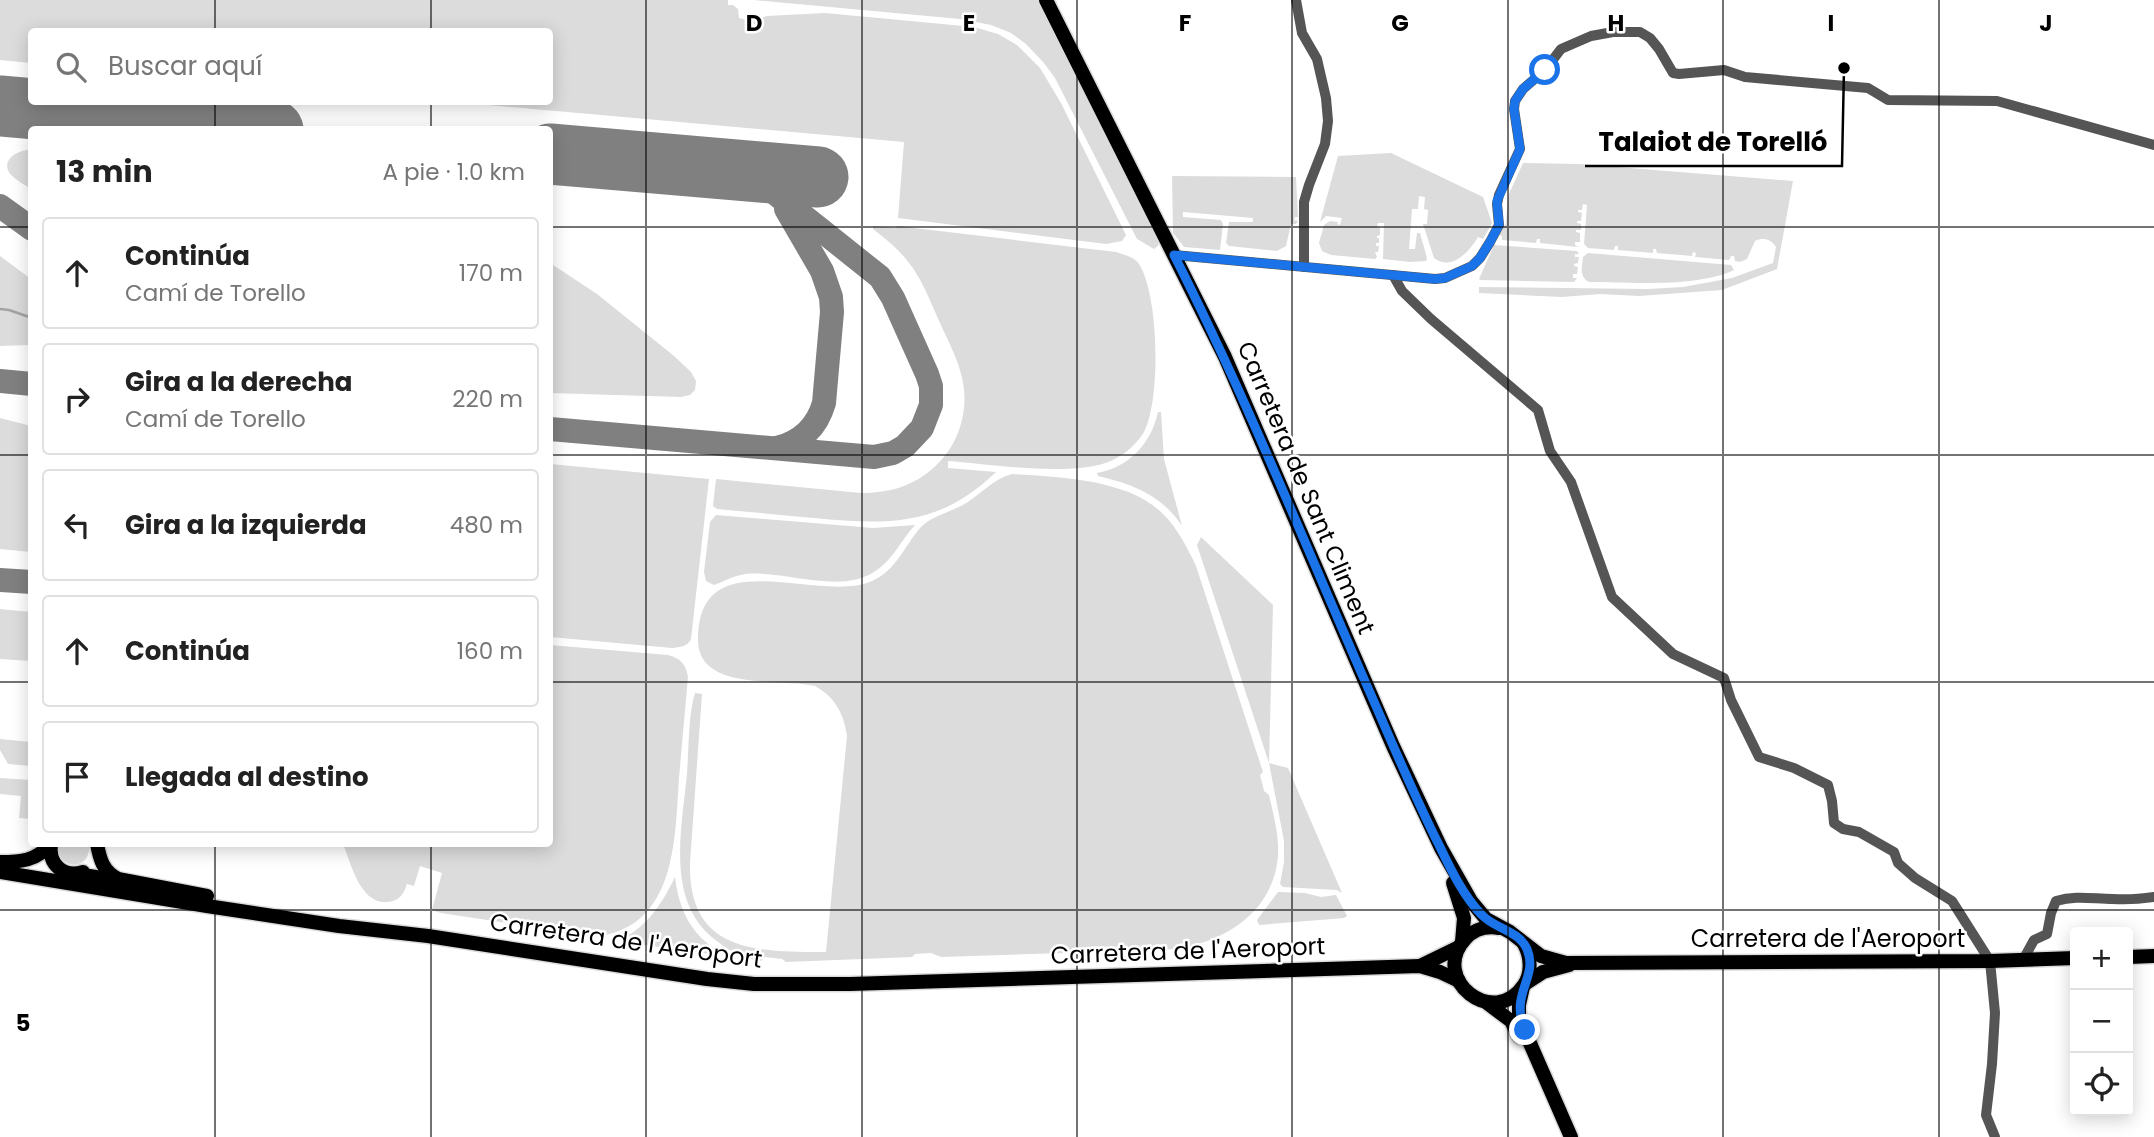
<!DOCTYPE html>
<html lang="es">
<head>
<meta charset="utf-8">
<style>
  :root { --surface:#fff; --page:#f6f6f6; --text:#222; --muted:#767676; --line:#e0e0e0 }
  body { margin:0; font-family:Poppins,sans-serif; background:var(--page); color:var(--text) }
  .controls { position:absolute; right:21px; bottom:21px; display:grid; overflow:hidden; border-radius:7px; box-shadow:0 4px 18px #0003 }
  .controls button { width:63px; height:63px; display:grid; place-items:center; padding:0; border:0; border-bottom:2px solid var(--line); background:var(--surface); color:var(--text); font:35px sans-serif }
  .stop { position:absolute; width:21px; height:21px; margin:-16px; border:5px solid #1a73e8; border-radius:50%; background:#fff }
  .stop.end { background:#1a73e8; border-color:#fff; box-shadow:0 2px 7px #0008 }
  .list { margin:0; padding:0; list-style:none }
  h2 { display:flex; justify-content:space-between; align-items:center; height:91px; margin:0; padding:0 28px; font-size:30px }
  h2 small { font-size:23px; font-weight:400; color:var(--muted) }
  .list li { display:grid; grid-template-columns:46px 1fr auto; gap:21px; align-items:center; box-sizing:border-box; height:112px; margin:0 14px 14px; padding:0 14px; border:2px solid var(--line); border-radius:7px }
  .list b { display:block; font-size:26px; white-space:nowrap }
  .list p { margin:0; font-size:23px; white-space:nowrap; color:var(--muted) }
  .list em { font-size:23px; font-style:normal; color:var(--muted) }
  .icon { flex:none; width:38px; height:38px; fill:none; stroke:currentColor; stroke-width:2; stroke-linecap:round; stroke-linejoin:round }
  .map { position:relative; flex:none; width:2154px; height:1137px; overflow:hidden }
  .search { position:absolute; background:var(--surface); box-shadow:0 4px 18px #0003; left:28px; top:28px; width:525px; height:77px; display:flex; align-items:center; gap:18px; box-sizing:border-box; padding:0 24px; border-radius:7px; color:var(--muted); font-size:26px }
  .panel { position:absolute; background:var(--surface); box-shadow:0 4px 18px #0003; left:28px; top:126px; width:525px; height:721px; border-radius:7px }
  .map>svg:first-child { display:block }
  .green { fill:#dcdcdc }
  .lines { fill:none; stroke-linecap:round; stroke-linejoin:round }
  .stream { stroke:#a3a3a3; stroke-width:2.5 }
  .taxiway { stroke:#808080; stroke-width:24 }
  .runway { stroke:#808080; stroke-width:61 }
  .major-casing { stroke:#dbdbdb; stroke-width:17 }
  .minor { stroke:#555; stroke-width:10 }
  .major { stroke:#000; stroke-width:14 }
  .route { stroke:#1a73e8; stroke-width:9 }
  .grid { fill:none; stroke:#000; stroke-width:2; stroke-opacity:0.55 }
  .labels { text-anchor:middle; stroke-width:5; stroke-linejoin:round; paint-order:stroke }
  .street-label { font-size:24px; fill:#000; stroke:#fff }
  .grid-label { font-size:23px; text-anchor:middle; font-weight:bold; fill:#000; stroke:#fff; stroke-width:5; stroke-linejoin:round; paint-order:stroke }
  .leader { fill:none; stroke:#000; stroke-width:2.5 }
  .callout-dot { fill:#000; stroke:#fff; stroke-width:2.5 }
  .callout-label { font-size:26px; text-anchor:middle; font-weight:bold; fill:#000; stroke:#fff; stroke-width:5; stroke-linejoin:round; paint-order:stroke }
</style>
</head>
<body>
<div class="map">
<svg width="2154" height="1137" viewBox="0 0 2154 1137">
  <rect width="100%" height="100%" fill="#fff"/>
  <g class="green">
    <polygon points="0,0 728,0 728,5 733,5 738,9 739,18 751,21 767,16 825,13 974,27 998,34 1017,45 1040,68 1061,103 1126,235 1122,241 1106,244 898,218 904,142 455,102 550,102 550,32 32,32 31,63 0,60"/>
    <polygon points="754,0 1039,0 1160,238 1158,246 1154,249 1137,239 1055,78 1044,63 1026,44 1011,33 991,25 960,19"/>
    <path d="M27 150H31V189C25 185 16 180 11 175 0 161 15 152 27 150Z"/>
    <path d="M1391 153 1483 197 1492 223 1483 239 1478 237C1470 251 1451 272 1434 258L1423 224H1427L1428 210 1424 209 1425 197 1419 196 1418 209H1412L1409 249H1415L1417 233H1420L1427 258 1426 261 1410 262 1383 259 1384 223H1378L1377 227 1380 228V235L1377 236V238H1379V243H1376V246H1379L1378 252H1375L1377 257 1375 259 1331 255 1322 251 1319 243 1324 225 1330 221 1338 222 1337 224 1340 225 1342 218 1326 216 1320 222 1338 156Z"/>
    <path d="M1523 163 1579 164 1793 181 1777 269 1722 290 1639 296 1600 294 1562 297 1479 293V287L1648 289 1683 287 1732 278 1773 263 1776 247C1771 239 1763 237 1755 241L1747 259 1740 262 1735 261 1734 256H1731L1729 260 1695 257 1696 253 1693 252 1692 256 1657 253 1656 249H1653V253L1618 250V246H1615L1614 250 1588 248 1584 244 1587 205 1583 204 1582 210H1578V212L1582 213 1581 221H1577V223L1581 224V230H1576V232L1580 233V242H1575V245L1578 247 1540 243V239H1537L1536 243 1502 240V236L1499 235 1506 223 1508 196Z"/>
    <polygon points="1172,176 1296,177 1298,217 1295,217 1294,220 1298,221 1296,224 1291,224 1286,246 1277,251 1229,246 1226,243 1229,222 1253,222 1253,218 1183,212 1183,217 1221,220 1223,224 1220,250 1184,247 1173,233"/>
    <path d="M873 226 896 228 897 226 1116 252C1125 255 1134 257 1139 264 1159 295 1161 400 1144 432 1137 444 1125 454 1113 460 1077 478 989 464 948 461V468L996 472C939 527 888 525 814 518 782 515 750 512 717 509L713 506 716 479 861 493C887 493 911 487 931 470 958 448 970 411 962 378 958 359 948 341 940 323 920 277 914 260 873 229Z"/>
    <polygon points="1494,245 1577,251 1579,254 1575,254 1575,257 1579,257 1578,263 1574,264 1574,266 1578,267 1577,274 1573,274 1573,278 1577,278 1574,282 1481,280 1479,279"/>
    <path d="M1588 253 1731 265 1734 270C1696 288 1630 282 1589 282 1579 277 1582 266 1583 257Z"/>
    <polygon points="0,256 31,279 31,345 0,346"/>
    <polygon points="550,263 597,294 674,356 691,372 696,381 695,390 690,395 681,397 550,393"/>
    <path d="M1158 412H1161L1164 459 1182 526C1162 495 1132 484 1098 476L1097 473C1129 467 1151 444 1158 412Z"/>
    <polygon points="0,418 31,426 31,552 0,549"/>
    <path d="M550 464 709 479 691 639C687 647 680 647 672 648L550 637Z"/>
    <path d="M1012 474C1057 477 1127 479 1161 512 1177 527 1187 547 1196 566L1263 772 1260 775 1264 791 1269 795C1274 817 1281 842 1277 864 1269 915 1221 944 1173 949 1159 950 1140 953 1125 951 1120 950 1120 948 1115 947 1110 946 1104 947 1099 947L1095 952 941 957 931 953 915 954 912 957 786 962 782 959 765 957 761 961C745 959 731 952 718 942 664 904 682 829 687 773 689 750 688 715 695 693L702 694 690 863C688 953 757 952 826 952L847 736C844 714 835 697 815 686 782 678 699 692 698 641 697 538 818 605 872 581 897 570 904 546 921 527 932 516 950 512 963 505 980 495 993 479 1012 474Z"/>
    <path d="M716 515 873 528 915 525C901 540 894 558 877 570 842 596 785 570 745 574 733 576 725 581 714 585L706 581 704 572 710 522Z"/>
    <polygon points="1201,537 1273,605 1269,763 1288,768 1342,893 1337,890 1283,887 1280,884 1284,862 1284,841 1269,763 1197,545"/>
    <polygon points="0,609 31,612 31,661 0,659"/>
    <path d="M550 645 668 655C680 658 686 664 688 677 685 711 682 744 679 778 675 835 677 919 606 935 586 940 552 930 532 927L528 922 512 919 507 923 441 913 432 910 442 873 420 866 414 886 407 884C404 894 399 901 388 902 360 905 351 863 343 844H550Z"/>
    <polygon points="0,739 31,742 31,766 8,764 0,750"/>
    <polygon points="0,778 31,780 31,819 19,818 21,796 0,794"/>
    <path d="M59 844H89C92 872 55 871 59 844Z"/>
    <path d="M675 877C679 910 691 935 720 952L718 955 644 945 641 940 627 938V936C650 923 664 900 675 877Z"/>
    <polygon points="1278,892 1305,893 1321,897 1336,895 1347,916 1344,918 1259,925 1257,920"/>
  </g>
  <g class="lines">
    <polyline class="stream" points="0,309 9,310 32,318"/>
    <g class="taxiway">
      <polyline points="0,206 32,229"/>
      <polyline points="0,381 32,384"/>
      <polyline points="550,429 874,457 893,453 905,446 922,428 931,405 931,386 927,374 893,298 880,277 767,187 746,175 730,169"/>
      <path d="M777 448C801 442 817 427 824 403L832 312 831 297 822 271 786 209"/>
      <polyline points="0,580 32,582"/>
    </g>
    <g class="runway">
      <polyline points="0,106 273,130"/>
      <polyline points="550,154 818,177"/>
    </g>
    <g class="major-casing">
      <g id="major">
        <polyline points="1046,0 1225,357 1393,746 1441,848 1471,901 1486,919 1510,932 1541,956 1566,963 1990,961 2075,958"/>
        <path d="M51 844C48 864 63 878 83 872"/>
        <path d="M97 844C100 860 103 871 118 879L207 896"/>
        <path d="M0 862C20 862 37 861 50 844"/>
        <polyline points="0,872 207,906 339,926 428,936 707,979 754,984 850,984 1420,966 1440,972 1459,981"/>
        <polyline points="76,874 96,877 115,883"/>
        <polyline points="1453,883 1464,918 1462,942"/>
        <path d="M1499 928C1487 926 1474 929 1465 939 1429 979 1494 1030 1524 985 1532 973 1531 957 1524 944"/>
        <polyline points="2128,957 2154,956"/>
        <polyline points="1420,966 1459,947"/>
        <polyline points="1526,983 1543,972 1569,965"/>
        <polyline points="1523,987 1519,1005 1519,1018 1571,1137"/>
        <polyline points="1487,1003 1511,1021 1519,1036"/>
      </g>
    </g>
    <g class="minor">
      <polyline points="1296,0 1302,33 1317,59 1326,98 1328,121 1325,144 1309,185 1304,202 1304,267"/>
      <polyline points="1174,255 1435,279 1445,278 1472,266 1480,258 1490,242 1499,225 1497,204 1499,195 1520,149 1514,109 1515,101 1523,89 1545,70 1561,49 1591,36 1613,32 1640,32 1650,38 1659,49 1673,73 1679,74 1724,70 1745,77 1868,88 1888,100 1997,101 2154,145"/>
      <polyline points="1393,275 1402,291 1431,319 1538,410 1550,451 1571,482 1612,597 1673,654 1724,678 1731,700 1759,757 1794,768 1828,785 1832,801 1834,823 1843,829 1859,832 1894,852 1898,863 1915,878 1952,901 1990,961 1995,1013 1992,1064 1986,1115 1995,1137"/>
      <path d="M2023 960 2034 940 2047 934 2051 913 2056 901C2076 895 2093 899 2113 899 2127 900 2140 899 2154 897"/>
    </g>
    <use href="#major" class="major"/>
  </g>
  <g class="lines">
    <path class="route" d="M1525 1030C1509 993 1539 978 1527 949 1518 930 1495 929 1482 915 1464 897 1451 870 1440 847 1412 792 1389 735 1364 679 1302 537 1244 393 1174 255L1435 279 1445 278 1472 266 1480 258 1490 242 1499 225 1497 201 1520 149 1514 109 1515 101 1523 89 1545 70"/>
  </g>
  <path class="grid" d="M215 0V32M431 0V32M646 0V1137M862 0V1137M1077 0V1137M1292 0V1137M1508 0V1137M1723 0V1137M1939 0V1137M215 102V130M431 102V130M0 227H32M550 227H2154M0 455H32M550 455H2154M0 682H32M550 682H2154M215 844V1137M431 844V1137M0 910H2154"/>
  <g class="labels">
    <g class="street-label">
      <text transform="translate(1306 488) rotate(67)" y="8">Carretera de Sant Climent</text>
      <text x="1828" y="947">Carretera de l'Aeroport</text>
      <text transform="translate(626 941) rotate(8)" y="8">Carretera de l'Aeroport</text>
      <text transform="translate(1188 951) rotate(-2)" y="8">Carretera de l'Aeroport</text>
    </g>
  </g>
  <g class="grid-label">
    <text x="754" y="31">D</text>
    <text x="969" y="31">E</text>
    <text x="1185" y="31">F</text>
    <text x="1400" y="31">G</text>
    <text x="1616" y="31">H</text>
    <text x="1831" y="31">I</text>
    <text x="2046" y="31">J</text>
    <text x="23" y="1031">5</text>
  </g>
  <path class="leader" d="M1844 68L1842 166H1585"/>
  <circle class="callout-dot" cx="1844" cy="68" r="7"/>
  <g class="callout-label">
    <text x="1713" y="151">Talaiot de Torelló</text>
  </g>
</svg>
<div class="controls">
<button>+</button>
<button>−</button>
<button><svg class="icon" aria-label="locate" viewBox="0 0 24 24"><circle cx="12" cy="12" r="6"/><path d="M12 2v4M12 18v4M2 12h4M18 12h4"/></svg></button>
</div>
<div class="stop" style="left:1545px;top:70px"></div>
<div class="stop end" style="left:1525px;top:1030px"></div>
<div class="search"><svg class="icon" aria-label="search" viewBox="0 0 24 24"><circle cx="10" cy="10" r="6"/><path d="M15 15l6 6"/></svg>Buscar aquí</div>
<section class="panel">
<h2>13 min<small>A pie · 1.0 km</small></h2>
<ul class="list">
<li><svg class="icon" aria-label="ahead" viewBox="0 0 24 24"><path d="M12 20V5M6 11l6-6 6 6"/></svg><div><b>Continúa</b><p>Camí de Torello</p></div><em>170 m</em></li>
<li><svg class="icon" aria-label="right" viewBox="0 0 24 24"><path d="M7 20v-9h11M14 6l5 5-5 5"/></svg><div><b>Gira a la derecha</b><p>Camí de Torello</p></div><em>220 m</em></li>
<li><svg class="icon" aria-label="left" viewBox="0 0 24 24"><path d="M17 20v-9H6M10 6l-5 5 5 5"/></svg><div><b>Gira a la izquierda</b></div><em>480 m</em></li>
<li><svg class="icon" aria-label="ahead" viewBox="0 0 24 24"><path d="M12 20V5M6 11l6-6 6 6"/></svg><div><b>Continúa</b></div><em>160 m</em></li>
<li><svg class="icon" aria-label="arrive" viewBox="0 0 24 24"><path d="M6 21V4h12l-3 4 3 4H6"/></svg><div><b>Llegada al destino</b></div></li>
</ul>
</section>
</div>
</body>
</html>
